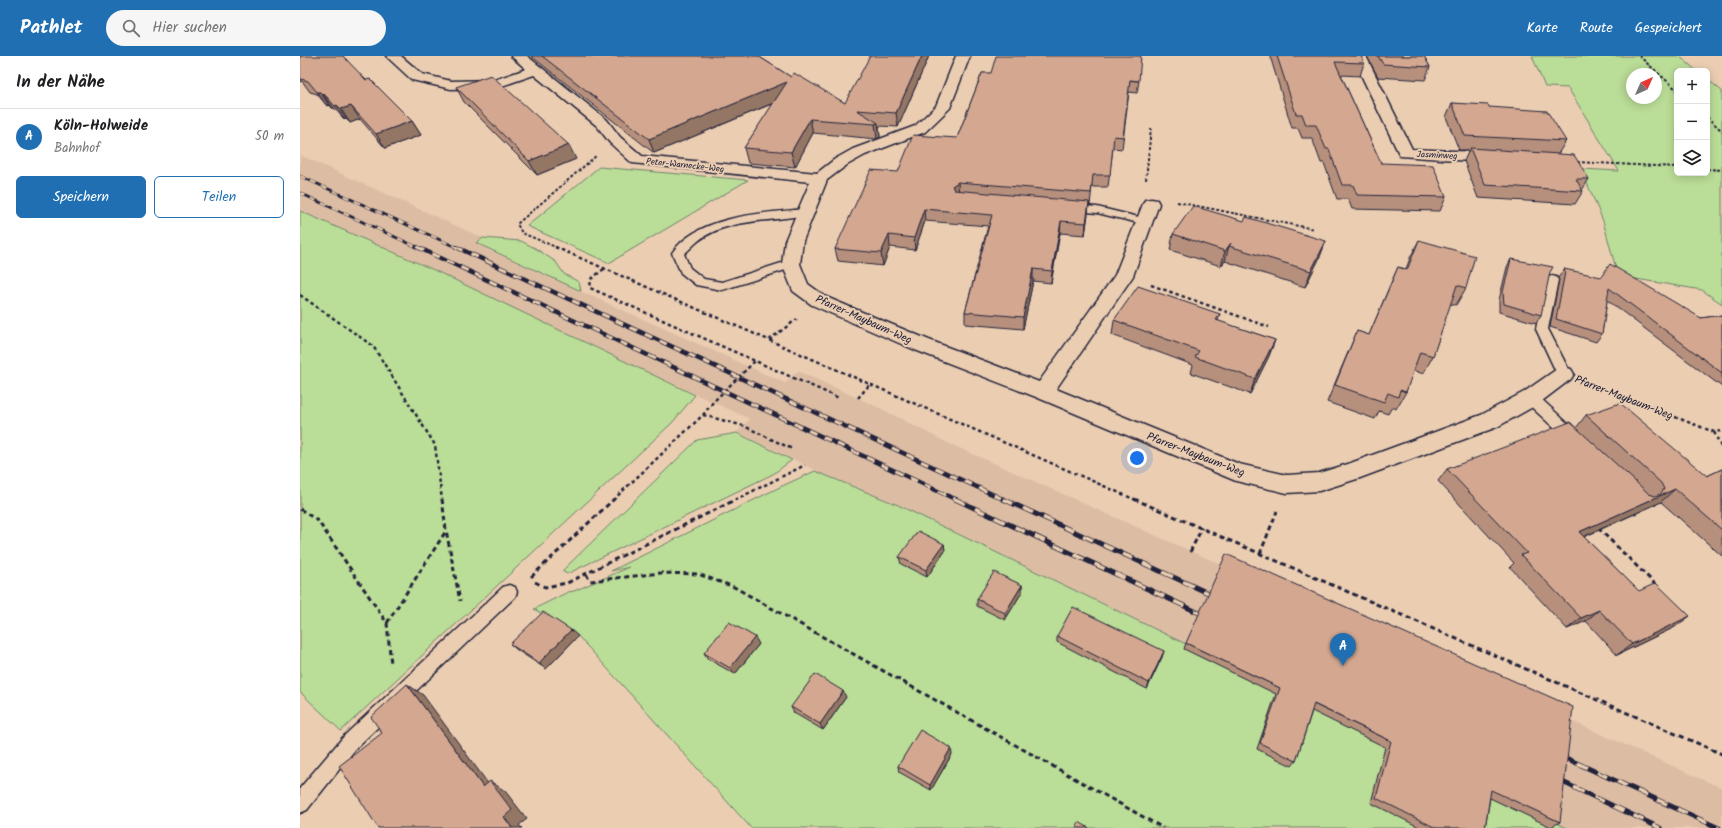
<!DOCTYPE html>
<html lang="de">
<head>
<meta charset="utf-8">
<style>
  :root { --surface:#fff; --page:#f6f6f6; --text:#202124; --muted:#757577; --line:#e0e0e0; --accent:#1f6fb2 }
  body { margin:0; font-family:Kalam,sans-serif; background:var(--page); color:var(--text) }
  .controls { position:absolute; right:12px; top:12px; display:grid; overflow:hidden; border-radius:6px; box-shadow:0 2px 10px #0003 }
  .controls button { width:36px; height:36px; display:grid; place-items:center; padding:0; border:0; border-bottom:1px solid var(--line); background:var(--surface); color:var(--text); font:20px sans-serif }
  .compass { position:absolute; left:1326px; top:12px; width:36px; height:36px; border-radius:50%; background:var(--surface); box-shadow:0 2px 10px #0003; rotate:45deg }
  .you { position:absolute; left:837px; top:402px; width:14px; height:14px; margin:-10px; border:3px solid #fff; border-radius:50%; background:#1a73e8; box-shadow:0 0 0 6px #1a73e833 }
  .badge { display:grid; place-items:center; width:26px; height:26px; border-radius:50%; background:var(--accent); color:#fff; font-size:13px; font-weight:700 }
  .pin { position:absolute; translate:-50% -33px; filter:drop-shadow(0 1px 2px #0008) }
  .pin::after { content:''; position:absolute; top:21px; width:14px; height:12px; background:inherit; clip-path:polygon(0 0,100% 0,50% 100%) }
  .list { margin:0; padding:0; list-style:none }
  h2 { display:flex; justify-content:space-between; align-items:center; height:52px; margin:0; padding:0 16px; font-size:17px }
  h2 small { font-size:13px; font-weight:400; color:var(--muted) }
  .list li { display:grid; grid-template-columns:26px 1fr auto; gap:12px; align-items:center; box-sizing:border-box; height:56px; padding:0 16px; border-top:1px solid var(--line) }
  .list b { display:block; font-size:15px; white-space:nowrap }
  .list p { margin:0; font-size:13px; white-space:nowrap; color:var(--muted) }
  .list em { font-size:13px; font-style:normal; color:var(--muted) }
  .actions { display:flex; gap:8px; padding:12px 16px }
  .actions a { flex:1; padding:9px 0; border:1px solid var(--accent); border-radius:6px; text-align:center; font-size:14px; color:var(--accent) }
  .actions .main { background:var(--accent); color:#fff }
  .icon { flex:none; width:22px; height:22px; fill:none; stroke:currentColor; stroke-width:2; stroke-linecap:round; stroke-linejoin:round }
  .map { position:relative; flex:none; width:1422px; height:772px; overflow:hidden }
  header { display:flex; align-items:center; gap:24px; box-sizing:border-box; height:56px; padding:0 20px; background:var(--accent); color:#fff }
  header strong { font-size:19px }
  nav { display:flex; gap:22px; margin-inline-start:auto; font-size:14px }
  .search { width:280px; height:36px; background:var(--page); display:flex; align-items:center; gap:10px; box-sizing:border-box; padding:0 14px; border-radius:22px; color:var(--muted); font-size:15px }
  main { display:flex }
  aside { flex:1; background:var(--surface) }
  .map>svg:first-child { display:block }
  .built { fill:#dcbda4 }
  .green { fill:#badd97; stroke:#6e8069; fill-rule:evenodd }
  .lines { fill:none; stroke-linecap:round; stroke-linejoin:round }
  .service-casing { stroke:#22223b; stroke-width:3 }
  .minor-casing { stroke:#22223b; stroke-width:3 }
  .path-far2 { stroke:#22223b; stroke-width:2; stroke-dasharray:3 2; stroke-linecap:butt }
  .path-far1 { stroke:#22223b; stroke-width:2.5; stroke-dasharray:3.5 3; stroke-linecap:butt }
  .path { stroke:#22223b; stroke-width:3; stroke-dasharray:5 3.5; stroke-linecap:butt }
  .service { fill:#ebceb2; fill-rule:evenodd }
  .minor { fill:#ebceb2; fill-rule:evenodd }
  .rail-far2-casing { stroke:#22223b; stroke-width:3 }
  .rail-far1-casing { stroke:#22223b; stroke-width:4.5 }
  .rail-casing { stroke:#22223b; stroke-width:5 }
  .rail-far2 { stroke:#ebceb2; stroke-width:2; stroke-dasharray:6; stroke-linecap:butt }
  .rail-far1 { stroke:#ebceb2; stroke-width:3; stroke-dasharray:8; stroke-linecap:butt }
  .rail { stroke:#ebceb2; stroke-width:3.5; stroke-dasharray:11; stroke-linecap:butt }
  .wall { fill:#b6907c; stroke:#22223b }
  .shaded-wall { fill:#947665; stroke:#22223b }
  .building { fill:#d4a890; stroke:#22223b }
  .labels { text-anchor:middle; stroke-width:4; stroke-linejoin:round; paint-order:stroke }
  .far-street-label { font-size:9px; fill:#22223b; stroke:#ebceb2 }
  .street-label { font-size:11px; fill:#22223b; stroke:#ebceb2 }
</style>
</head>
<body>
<header>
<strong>Pathlet</strong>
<div class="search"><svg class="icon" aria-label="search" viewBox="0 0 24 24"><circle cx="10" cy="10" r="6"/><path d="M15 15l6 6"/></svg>Hier suchen</div>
<nav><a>Karte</a><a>Route</a><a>Gespeichert</a></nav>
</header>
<main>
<aside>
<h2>In der Nähe<small></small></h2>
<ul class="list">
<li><span class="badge">A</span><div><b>Köln-Holweide</b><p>Bahnhof</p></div><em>50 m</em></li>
</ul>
<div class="actions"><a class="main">Speichern</a><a>Teilen</a></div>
</aside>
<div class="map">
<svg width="1422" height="772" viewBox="0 0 1422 772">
  <rect width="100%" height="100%" fill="#ebceb2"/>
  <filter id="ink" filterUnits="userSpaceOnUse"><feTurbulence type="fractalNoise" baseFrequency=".025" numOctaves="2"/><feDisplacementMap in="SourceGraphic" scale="8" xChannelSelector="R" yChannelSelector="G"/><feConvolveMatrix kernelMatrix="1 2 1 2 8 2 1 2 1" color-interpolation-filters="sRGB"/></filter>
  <g filter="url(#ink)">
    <polygon class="built" points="0,99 183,182 176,188 485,327 498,315 580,352 646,386 1422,732 1422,772 1268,772 598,449 523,418 437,376 450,363 360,322 134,214 0,155"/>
    <g class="green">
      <path d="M1232 0H1379L1397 15H1377V117H1407V23L1422 35V248L1402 234 1318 220 1303 165 1281 113 1319 115 1268 32 1245 31ZM1332 18H1356V42H1332Z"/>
      <polygon points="299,111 448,124 309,207 227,170"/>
      <polygon points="0,155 134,214 395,339 372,367 41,675 0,636"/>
      <polygon points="183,182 221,185 235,192 256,206 264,218 279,226 281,235 176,187"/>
      <polygon points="437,377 492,404 473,418 267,518 262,515 397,384"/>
      <polygon points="515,415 598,449 1267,772 451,772 278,580 234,553 268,536 274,535 330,511 311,515 482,430"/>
    </g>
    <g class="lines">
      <g class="service-casing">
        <g id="service">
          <polygon points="771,149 797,151 847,163 848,165 843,168 797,157 767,154 766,152"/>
          <path d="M505 153 509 154 510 156 509 158C472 167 430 161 398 185 393 189 389 194 384 198L390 212 404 223 422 226 491 204 495 205 497 208 495 211 422 234 396 229 381 217 372 197C398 159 464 157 505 153Z"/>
          <polygon points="1252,220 1256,221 1258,224 1248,273 1271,318 1269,321 1264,323 1259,321 1257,318 1236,273 1246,224 1248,221"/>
          <polygon points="1231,337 1236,338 1279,378 1281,382 1279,386 1274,387 1269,386 1226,346 1224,342 1226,338"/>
          <polygon points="209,529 215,531 217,536 215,541 57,691 7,754 0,757 0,732 45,679 203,531"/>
        </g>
      </g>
      <g class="minor-casing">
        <g id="minor">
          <polygon points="86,0 101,0 122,18 151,25 194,24 226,13 211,0 227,0 307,64 320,81 342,100 517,117 535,103 553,93 615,70 636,50 656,0 670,0 650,52 625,76 565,99 547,109 527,124 503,185 500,208 508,228 526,241 629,284 739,326 815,219 843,148 845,144 851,143 857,144 859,148 833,220 756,333 939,408 987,419 1019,417 1048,408 1181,359 1224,336 1257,313 1264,311 1271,313 1274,318 1271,323 1238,348 1197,371 1060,422 1019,435 987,437 936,425 736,341 615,294 512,249 493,235 482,208 485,185 510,126 332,107 310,87 297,70 234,19 196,32 151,33 112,24"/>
          <polygon points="1052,0 1066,0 1112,93 1197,97 1203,99 1205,102 1203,105 1197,107 1100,100"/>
        </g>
      </g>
      <g class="path-far2">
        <polyline points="1339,0 1377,34"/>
        <polyline points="1407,61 1422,75"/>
        <polyline points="1277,106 1377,111"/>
        <polyline points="1407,113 1422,114"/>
        <polyline points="846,124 851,72"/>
        <polyline points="877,146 1014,173"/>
        <polyline points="258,192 222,177 217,168 296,100"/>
      </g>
      <g class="path-far1">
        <polyline points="255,191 836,444"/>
        <polyline points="304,213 291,223 290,232 539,342"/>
        <polyline points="851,229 969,271"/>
        <polyline points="0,239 73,290 135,389 142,444"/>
        <polyline points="469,284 497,263"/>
        <polyline points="1290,328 1414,376 1422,375"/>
        <polyline points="558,342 570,328"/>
        <polyline points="403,359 444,370 492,393"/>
        <polyline points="1414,376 1422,393"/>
        <polyline points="313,444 403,359 413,346 455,305"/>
        <polyline points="435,444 505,409"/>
      </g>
      <g class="path">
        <polyline points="142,443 146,474 160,545"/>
        <polyline points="834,443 1422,698"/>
        <polyline points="0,453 18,465 87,567 91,608"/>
        <polyline points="1298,472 1357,530"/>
        <polyline points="890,496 902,472"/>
        <polyline points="960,498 977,455"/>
        <polyline points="286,518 290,525 361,517 398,518 434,531 863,772"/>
        <polyline points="231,521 314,443"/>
        <polyline points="235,526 245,531 267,527 437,443"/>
        <polyline points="87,567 146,475"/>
      </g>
      <use href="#service" class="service"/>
      <use href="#minor" class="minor"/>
      <g class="rail-far2-casing">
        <g id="rail-far2">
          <polyline points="0,120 158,192"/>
          <polyline points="0,137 119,192"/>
        </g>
      </g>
      <g class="rail-far1-casing">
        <g id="rail-far1">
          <polyline points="117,191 657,444"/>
          <polyline points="156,191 705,444"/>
        </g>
      </g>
      <g class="rail-casing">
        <g id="rail">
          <polyline points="655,443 910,562"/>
          <polyline points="703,443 919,542"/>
          <polyline points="1257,698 1419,772"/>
          <polyline points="1254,722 1360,772"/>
        </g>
      </g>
      <use href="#rail-far2" class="rail-far2"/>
      <use href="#rail-far1" class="rail-far1"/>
      <use href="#rail" class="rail"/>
    </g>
    <g class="wall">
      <polygon points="0,0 66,24 112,65 121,79 85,92 60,63 50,67 46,63 45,64 34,52 32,52 29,49 27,50 17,38 10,36 2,25 0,26"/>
      <polygon points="231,0 458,0 491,21 545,47 629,0 598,71 579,70 580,81 577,83 513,77 495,111 448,107 444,92 474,47 354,97"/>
      <polygon points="970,0 1061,0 1064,7 1060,20 1041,19 1081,107 1146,141 1140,155 1052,153 1048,143 1037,143 1024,107 1021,107 1012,82 1002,82 998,72 992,72"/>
      <polygon points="1067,0 1124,0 1130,11 1125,24 1078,21"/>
      <polygon points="682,17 839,25 837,37 829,36 822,93 813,92 808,131 792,131 790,149 789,149 785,179 760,177 751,227 733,225 723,273 665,268 665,256 688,170 625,165 615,194 590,191 583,210 538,205 535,193 598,116 657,82"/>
      <polygon points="156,31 276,103 237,119 164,46"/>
      <polygon points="1152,47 1189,51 1266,85 1258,98 1289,123 1282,134 1283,135 1275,148 1178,142 1164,105 1169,94 1159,94 1146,61"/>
      <polygon points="873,178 1020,201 1005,231 925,205 921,210 870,194"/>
      <polygon points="1119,184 1166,232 1156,249 1150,248 1133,300 1123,318 1113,314 1106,336 1096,353 1092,351 1088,358 1079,355 1075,363 1027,346 1057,275 1069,279 1090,229 1098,211 1106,213 1110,202"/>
      <polygon points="1211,203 1241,259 1236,267 1199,256 1199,244 1207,211"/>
      <polygon points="1264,213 1401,262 1422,259 1422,331 1307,244 1302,278 1296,286 1250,271 1259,224 1258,222"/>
      <polygon points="920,258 918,265 975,284 969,300 950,338 891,317 893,309 812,279 814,264"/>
      <polygon points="1286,359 1407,420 1422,413 1422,500 1361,446 1284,481 1375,571 1317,599 1286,565 1267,573 1210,511 1214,507 1138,425 1147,413 1276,372"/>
      <polygon points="644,488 645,495 627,521 601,508 599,501"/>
      <polygon points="722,529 722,536 705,564 677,550 677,543"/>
      <polygon points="278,580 246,613 217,594 210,588"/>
      <polygon points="757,580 864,595 862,601 847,633 757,586"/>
      <polygon points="886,587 1260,766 1251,771 1190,742 1185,772 1121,772 1071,747 1085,691 1012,655 996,705 992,710 957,693 976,638 884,593"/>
      <polygon points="459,588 435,618 408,603 404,597"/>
      <polygon points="546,641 523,674 494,657 491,651"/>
      <polygon points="652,698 631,734 599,716 598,710"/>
    </g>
    <g class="shaded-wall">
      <polygon points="622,0 629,0 598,71 596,57"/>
      <polygon points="487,26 490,40 354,97 349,83"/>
      <polygon points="17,36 20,36 29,49 27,50"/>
      <polygon points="24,38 34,52 32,52 23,39"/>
      <polygon points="37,49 46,63 45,64 35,50"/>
      <polygon points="51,50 60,63 50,67 41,53"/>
      <polygon points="510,63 513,77 495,111 491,96"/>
      <polygon points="112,65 121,79 85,92 76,78"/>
      <polygon points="578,67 580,81 577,83 575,68"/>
      <polygon points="269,89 276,103 237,119 229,105"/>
      <polygon points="658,126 659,138 653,143 652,130"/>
      <polygon points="789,146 788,158 785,179 786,167"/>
      <polygon points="624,153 625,165 615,194 614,182"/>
      <polygon points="761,165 760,177 751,227 752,215"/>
      <polygon points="589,179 590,191 583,210 581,197"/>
      <polygon points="1026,185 1020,201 1005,231 1011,215"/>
      <polygon points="929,190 925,205 921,210 925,195"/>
      <polygon points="733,213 733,225 723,273 723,261"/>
      <polygon points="975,284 969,300 950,338 955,323"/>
      <polygon points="1375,433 1361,446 1267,488 1279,476"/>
      <polygon points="644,488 645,495 627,521 626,514"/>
      <polygon points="722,529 722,536 705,564 705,557"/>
      <polygon points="1299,554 1286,565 1267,573 1281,562"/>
      <polygon points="1390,560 1375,571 1317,599 1332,588"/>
      <polygon points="271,574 278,580 246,613 239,607"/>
      <polygon points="455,581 459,588 435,618 430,612"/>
      <polygon points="864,595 862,601 847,633 849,627"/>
      <polygon points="107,628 123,639 198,741 183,731"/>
      <polygon points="543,635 546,641 523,674 520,668"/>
      <polygon points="651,692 652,698 631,734 630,729"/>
      <polygon points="190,725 205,735 227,763 219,769 222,772 212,772 204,761"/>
    </g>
    <g class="building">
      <polygon points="0,0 43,0 66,24 70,23 112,65 76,78 51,50 41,53 37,49 35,50 24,38 23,39 20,36 17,36 8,25 1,23 0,22"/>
      <polygon points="242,0 458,0 491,21 494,17 545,47 570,0 622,0 596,57 557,54 578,67 575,68 510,63 491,96 444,92 487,26 349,83"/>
      <polygon points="696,0 841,0 839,25 830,24 823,81 814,80 810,119 793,119 791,137 658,126 652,130 654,134 789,146 786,167 761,165 752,215 733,213 723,261 665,256 692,159 624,153 614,182 589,179 581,197 535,193 571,114 598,116 613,79 657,82 682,17 691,17"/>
      <polygon points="977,0 1061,0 1064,7 1035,6 1081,107 1133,109 1146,141 1057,139 1053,129 1042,129 1029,93 1026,93 1016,69 1006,69 1002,58 996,58"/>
      <polygon points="1078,0 1124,0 1130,11 1083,8"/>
      <polygon points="191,19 269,89 229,105 156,31"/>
      <polygon points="1152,47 1188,49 1189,51 1247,55 1266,85 1165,80"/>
      <polygon points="1170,92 1274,99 1289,123 1276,123 1283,135 1185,129"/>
      <polygon points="893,150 944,165 946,161 1026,185 1011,215 929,190 931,187 925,195 873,178"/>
      <polygon points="1119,184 1175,200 1166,232 1157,229 1133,300 1120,296 1106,336 1100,334 1098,341 1088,337 1084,346 1035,329 1057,275 1069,279 1098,211 1107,214"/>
      <polygon points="1211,203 1253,211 1250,216 1241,259 1204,248 1203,236"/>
      <polygon points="1310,208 1401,262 1422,259 1422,317 1309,232 1302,278 1256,263 1265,216 1264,213 1301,221"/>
      <polygon points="838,230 920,258 916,264 975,284 955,323 895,301 899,295 814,264"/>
      <polygon points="1320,347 1407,420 1422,413 1422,474 1375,433 1279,476 1339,535 1356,527 1390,560 1332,588 1299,554 1281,562 1221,499 1227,497 1147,413 1270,366 1349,438 1355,440 1361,438 1364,433 1361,427 1286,359"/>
      <polygon points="618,475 644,488 626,514 599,501"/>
      <polygon points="926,498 1273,651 1260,766 1191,734 1185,772 1136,772 1076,742 1091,685 1014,648 996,705 960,687 980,632 886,587"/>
      <polygon points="694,516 722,529 705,557 677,543"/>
      <polygon points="773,551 864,595 849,627 757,580"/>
      <polygon points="243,556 271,574 239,607 210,588"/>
      <polygon points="429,566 455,581 430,612 404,597"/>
      <polygon points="515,618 543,635 520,668 491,651"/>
      <polygon points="107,628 183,731 190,725 212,754 204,761 212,772 78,772 39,710 82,677 71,661"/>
      <polygon points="620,674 651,692 630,729 598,710"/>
      <polygon points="779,766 789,772 776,772"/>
    </g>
  </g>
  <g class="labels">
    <g class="far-street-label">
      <text transform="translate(1137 99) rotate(3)" y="3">Jasminweg</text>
      <text transform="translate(385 109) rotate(6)" y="3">Peter-Warnecke-Weg</text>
    </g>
    <g class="street-label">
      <text transform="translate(564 263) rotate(24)" y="4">Pfarrer-Maybaum-Weg</text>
      <text transform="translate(1324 341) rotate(21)" y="4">Pfarrer-Maybaum-Weg</text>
      <text transform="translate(896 398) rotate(21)" y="4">Pfarrer-Maybaum-Weg</text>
    </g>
  </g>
</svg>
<div class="controls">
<button>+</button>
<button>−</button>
<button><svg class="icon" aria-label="layers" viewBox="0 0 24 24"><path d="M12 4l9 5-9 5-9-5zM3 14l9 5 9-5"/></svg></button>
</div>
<svg class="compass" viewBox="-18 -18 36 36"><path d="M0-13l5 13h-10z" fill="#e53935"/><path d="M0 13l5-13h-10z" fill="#757577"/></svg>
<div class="you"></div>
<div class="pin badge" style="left:1043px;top:610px">A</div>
</div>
</main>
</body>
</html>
